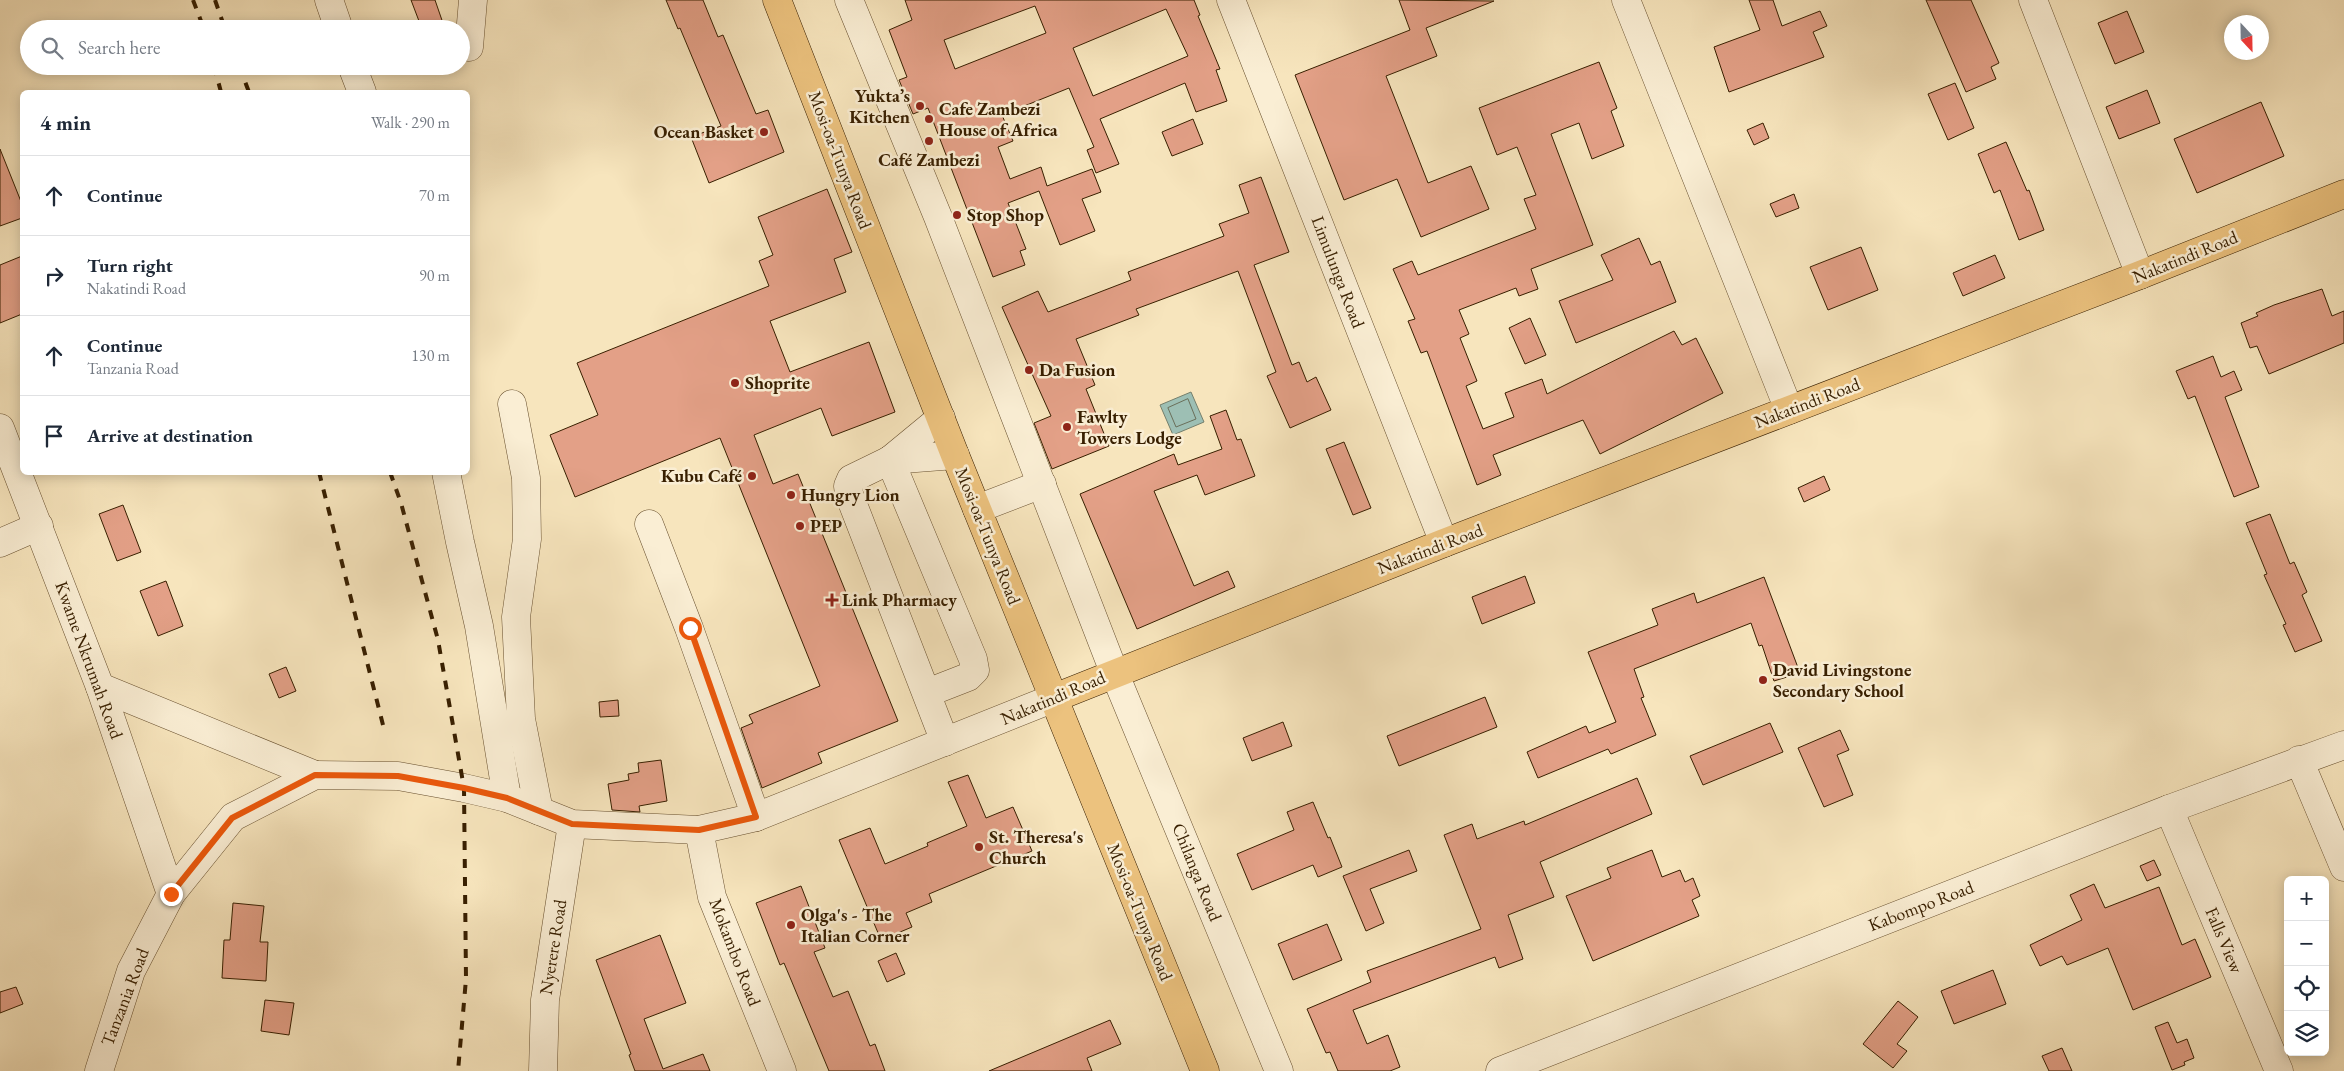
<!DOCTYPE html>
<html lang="en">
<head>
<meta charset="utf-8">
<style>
  :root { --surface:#fff; --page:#f2f2f3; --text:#1f2937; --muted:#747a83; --line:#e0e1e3 }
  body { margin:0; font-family:"EB Garamond",serif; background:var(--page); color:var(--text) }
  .controls { position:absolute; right:15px; bottom:15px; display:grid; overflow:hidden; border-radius:8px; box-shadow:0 2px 12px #0003 }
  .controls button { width:45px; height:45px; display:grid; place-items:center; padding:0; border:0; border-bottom:1px solid var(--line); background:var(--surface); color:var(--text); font:25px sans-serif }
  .compass { position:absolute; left:2224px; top:15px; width:45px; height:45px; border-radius:50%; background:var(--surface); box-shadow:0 2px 12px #0003; rotate:158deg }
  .stop { position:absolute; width:15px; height:15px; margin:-11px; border:4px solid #ea580c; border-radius:50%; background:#fff }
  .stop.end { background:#ea580c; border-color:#fff; box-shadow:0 1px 5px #0008 }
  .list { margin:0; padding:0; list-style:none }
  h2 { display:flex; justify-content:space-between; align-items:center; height:65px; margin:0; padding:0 20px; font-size:21px }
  h2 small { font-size:16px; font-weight:400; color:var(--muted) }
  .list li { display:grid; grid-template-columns:32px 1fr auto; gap:15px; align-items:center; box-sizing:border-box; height:80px; padding:0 20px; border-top:1px solid var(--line) }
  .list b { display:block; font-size:19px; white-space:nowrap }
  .list p { margin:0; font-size:16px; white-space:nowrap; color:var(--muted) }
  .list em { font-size:16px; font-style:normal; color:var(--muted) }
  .icon { flex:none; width:28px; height:28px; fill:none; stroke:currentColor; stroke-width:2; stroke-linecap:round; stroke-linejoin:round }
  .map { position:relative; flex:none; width:2344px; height:1071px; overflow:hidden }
  .search { position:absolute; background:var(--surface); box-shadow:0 2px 12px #0003; left:20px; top:20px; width:450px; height:55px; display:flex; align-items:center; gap:12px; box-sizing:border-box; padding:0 18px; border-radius:28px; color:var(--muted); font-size:19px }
  .panel { position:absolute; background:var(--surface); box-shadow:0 2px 12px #0003; left:20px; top:90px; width:450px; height:385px; border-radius:8px }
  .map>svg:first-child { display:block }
  .water { fill:#9dbfb4; stroke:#757f6c }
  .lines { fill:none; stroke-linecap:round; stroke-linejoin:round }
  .shore { stroke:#6a6f5a; stroke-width:1 }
  .building { fill:#e3a087; stroke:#381f00; fill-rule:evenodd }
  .minor-casing { stroke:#68502f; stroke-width:29 }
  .highway-casing { stroke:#381f00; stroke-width:29 }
  .minor { stroke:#faeed4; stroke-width:28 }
  .highway { stroke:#ecc27e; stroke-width:28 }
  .rail { stroke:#381f00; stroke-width:4; stroke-dasharray:9 9; stroke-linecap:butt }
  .route { stroke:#ea580c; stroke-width:6 }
  .poi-dot { fill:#8f2418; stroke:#faeed4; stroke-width:2 }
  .labels { text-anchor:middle; stroke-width:5; stroke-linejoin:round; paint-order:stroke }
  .poi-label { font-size:18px; font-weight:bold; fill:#381f00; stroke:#faeed4; text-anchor:start }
  .street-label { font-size:18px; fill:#381f00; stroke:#faeed4 }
</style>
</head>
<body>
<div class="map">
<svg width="2344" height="1071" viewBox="0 0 2344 1071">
  <rect width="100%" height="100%" fill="#f7e5bd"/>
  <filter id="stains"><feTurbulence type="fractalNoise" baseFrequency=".004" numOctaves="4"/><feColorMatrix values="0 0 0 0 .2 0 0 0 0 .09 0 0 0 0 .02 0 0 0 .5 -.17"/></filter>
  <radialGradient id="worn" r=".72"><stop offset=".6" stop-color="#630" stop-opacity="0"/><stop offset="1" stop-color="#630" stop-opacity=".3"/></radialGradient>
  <polygon class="water" points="1191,392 1204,422 1173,435 1160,405"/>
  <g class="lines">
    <polygon class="shore" points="1188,399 1196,419 1176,427 1168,408"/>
  </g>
  <g class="building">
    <polygon points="411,0 435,0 445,29 422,29"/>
    <polygon points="666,0 703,0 718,37 723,35 756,114 768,110 784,152 709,183 691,137 721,126 680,28 678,29"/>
    <path d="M905 0H1194L1200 15 1198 16 1220 69 1216 70 1227 101 1196 112 1185 83 1100 119 1119 164 1096 173 1087 150 1094 147 1069 88 1002 115 1013 141 998 147 1010 179 1041 167 1047 186 1092 169 1101 192 1082 199 1095 231 1060 245 1039 191 1008 203 1026 249 1020 251 1025 265 993 277 928 108 913 114 899 80 907 77 889 30 912 20ZM1035 6 1046 33 955 69 944 40ZM1166 9 1188 56 1093 96 1073 48Z"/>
    <polygon points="1399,0 1494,1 1426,28 1437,56 1386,76 1428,183 1471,166 1489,209 1421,237 1397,179 1344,200 1295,75 1410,30"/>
    <polygon points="1749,0 1773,0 1782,26 1820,11 1827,26 1813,32 1824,57 1729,92 1714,47 1760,30"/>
    <polygon points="1926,0 1971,0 1999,63 1991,67 1996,79 1966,92"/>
    <polygon points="2127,11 2144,52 2115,64 2098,23"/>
    <polygon points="1599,62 1617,108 1611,111 1624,146 1592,159 1579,123 1551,134 1593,245 1531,269 1538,289 1519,296 1516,288 1459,310 1469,334 1460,338 1477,381 1466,386 1483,429 1514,417 1505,393 1542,379 1547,394 1674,331 1682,345 1696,338 1723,393 1600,454 1583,420 1493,455 1501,475 1477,485 1427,351 1421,353 1408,321 1415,319 1393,269 1412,261 1418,275 1536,229 1524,199 1536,195 1517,147 1497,155 1479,108"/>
    <polygon points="1955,83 1974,128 1948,140 1928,94"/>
    <polygon points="2147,90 2160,123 2119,139 2106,107"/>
    <polygon points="2261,102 2284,156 2197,193 2174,139"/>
    <polygon points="1193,119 1203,144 1172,156 1162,132"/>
    <polygon points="1763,123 1769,138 1754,145 1747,130"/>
    <polygon points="2006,142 2027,191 2029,190 2044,230 2019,240 2000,190 1994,193 1978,154"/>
    <polygon points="0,149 22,204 22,218 0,226"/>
    <polygon points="1261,177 1289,252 1254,265 1292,365 1299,362 1307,382 1316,377 1331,410 1290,428 1267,376 1276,372 1238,271 1136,309 1139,315 1076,339 1095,385 1086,389 1109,446 1052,469 1034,423 1051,416 1002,307 1038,291 1048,312 1131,280 1128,272 1224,236 1219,224 1249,213 1239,185"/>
    <polygon points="827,189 852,252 834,259 846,292 770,321 790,372 869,342 895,412 832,436 821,408 754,435 773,484 798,474 898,721 818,753 822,763 762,788 741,728 753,723 749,715 820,686 720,438 575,497 550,435 598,415 577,363 769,286 759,261 773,255 758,217"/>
    <polygon points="1794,194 1799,208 1776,217 1770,204"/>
    <polygon points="1639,238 1651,265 1660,261 1676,302 1576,343 1559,301 1613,280 1601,255"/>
    <polygon points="1861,247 1878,290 1828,310 1810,267"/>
    <polygon points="1995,255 2005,278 1963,296 1953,273"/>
    <polygon points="22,256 22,314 0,323 0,265"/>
    <polygon points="2322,289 2332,316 2344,311 2344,343 2269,374 2257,346 2250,348 2241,323 2258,316 2256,313 2274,305"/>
    <polygon points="1530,318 1546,355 1525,364 1509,328"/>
    <polygon points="2213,356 2221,377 2234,371 2242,390 2225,397 2259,487 2234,497 2195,396 2188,399 2176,371"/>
    <polygon points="1226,410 1237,440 1241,439 1255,476 1205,495 1197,475 1154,491 1194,586 1228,571 1235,587 1137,629 1080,494 1174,454 1178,465 1222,449 1210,416"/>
    <polygon points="1344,442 1371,508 1353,515 1326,449"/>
    <polygon points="1824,476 1830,490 1804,502 1798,488"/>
    <polygon points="123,505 141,552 117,561 99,514"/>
    <polygon points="2270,514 2290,564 2294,562 2307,592 2302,595 2322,641 2295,652 2283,625 2286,624 2264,575 2267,574 2246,523"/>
    <polygon points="1525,576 1535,603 1482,624 1472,597"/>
    <polygon points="1764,577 1800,673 1774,681 1762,645 1759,646 1751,623 1634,669 1644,697 1641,698 1656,735 1611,754 1608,749 1538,778 1527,752 1586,726 1589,733 1616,722 1588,652 1658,625 1652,609 1694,593 1697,603"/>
    <polygon points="166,581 183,626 158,636 140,591"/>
    <polygon points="286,667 296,691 279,698 269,674"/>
    <polygon points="1485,697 1497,727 1399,766 1387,736"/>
    <polygon points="618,700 619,716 600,717 599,702"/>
    <polygon points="1283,722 1292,746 1252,761 1243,738"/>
    <polygon points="1770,723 1783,752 1703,785 1690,756"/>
    <polygon points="1840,730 1849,750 1837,755 1853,795 1824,807 1798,748"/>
    <polygon points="661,760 667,801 639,806 640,812 612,810 608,784 629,780 628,774 639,772 638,763"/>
    <polygon points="968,775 986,818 1013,807 1032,851 929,894 932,902 906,913 912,927 881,940 839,840 870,828 885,864 928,846 927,843 967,826 948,782"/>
    <polygon points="1637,778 1652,814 1540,862 1554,897 1508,915 1523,959 1499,968 1495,957 1353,1010 1367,1044 1388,1035 1400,1067 1390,1071 1338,1071 1330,1052 1326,1053 1307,1009 1371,982 1367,971 1481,929 1444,835 1472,824 1477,839 1524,821 1525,825"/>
    <polygon points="1313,802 1328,838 1330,837 1342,867 1318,877 1313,865 1252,890 1237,854 1294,830 1287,812"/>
    <polygon points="1409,850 1417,871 1370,889 1384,923 1366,931 1343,876"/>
    <polygon points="1652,850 1662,877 1680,870 1685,882 1693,878 1700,896 1692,900 1699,916 1593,961 1566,896 1611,878 1607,868"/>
    <polygon points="2154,860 2161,875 2147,881 2140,866"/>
    <polygon points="2094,884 2105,908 2159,887 2182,945 2195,939 2211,977 2133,1010 2108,948 2067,965 2062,956 2040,966 2030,945 2082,920 2070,895"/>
    <polygon points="801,886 825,948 814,952 833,997 848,991 870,1046 875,1044 885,1071 829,1071 784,963 780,965 756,903"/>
    <polygon points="233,903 264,906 260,942 268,942 266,981 222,978 224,940 230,940"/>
    <polygon points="1327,924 1342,960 1293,980 1278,944"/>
    <polygon points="660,935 686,1003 644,1019 663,1069 703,1054 710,1071 635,1071 629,1055 631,1054 596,960"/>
    <polygon points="896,953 905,974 887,982 878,961"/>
    <polygon points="1993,970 2006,1004 1954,1024 1941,991"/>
    <polygon points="16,987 23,1004 0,1013 0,992"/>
    <polygon points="265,1000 294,1003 289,1035 261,1031"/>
    <polygon points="1898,1001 1918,1017 1897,1044 1907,1051 1893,1068 1863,1044"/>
    <polygon points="1110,1020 1121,1044 1087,1058 1092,1071 989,1071"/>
    <polygon points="2168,1022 2177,1043 2187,1039 2194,1058 2184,1062 2185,1065 2172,1070 2155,1027"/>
    <polygon points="2062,1048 2072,1071 2049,1071 2042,1056"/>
  </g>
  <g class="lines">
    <g class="minor-casing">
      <g id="minor">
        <polyline points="329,0 339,29"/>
        <polyline points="849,0 938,217 1114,672 1279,1071"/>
        <polyline points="1231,0 1444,543"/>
        <polyline points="1626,0 1789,410"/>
        <polyline points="2033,0 2140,275"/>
        <polyline points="469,47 473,0"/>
        <polyline points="352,66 362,92"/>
        <polyline points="512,404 526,478 527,539 516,617 521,719 539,811"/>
        <polyline points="941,418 890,460 851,479 848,486 849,494 945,742"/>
        <polyline points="0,428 100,687 171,894"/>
        <polyline points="890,460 973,659 975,670 968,677 927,693"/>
        <polyline points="890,460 955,455"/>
        <polyline points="446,472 460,542 479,626 507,798"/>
        <polyline points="977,509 1042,484"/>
        <polyline points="649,524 689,628 756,817"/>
        <polyline points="0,543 39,526"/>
        <polyline points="100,687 315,775"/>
        <polyline points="2299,760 2344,867"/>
        <polyline points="2169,809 2279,1071"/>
        <polyline points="699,830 712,897 782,1071"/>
        <polyline points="99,1071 131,971 171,894 233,817 315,775 398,776 464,788 507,798 572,824 699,830 756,817 1054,698"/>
        <polyline points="543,1071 545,1000 572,824"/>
        <polyline points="1500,1071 2169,809 2344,745"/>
      </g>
    </g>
    <g class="highway-casing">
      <g id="highway">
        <polyline points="777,0 955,455 1205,1071"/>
        <polyline points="1054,698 1444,543 2140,275 2344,194"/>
      </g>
    </g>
    <use href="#minor" class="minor"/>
    <use href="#highway" class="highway"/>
    <g class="rail">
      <polyline points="193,0 204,29"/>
      <polyline points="215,0 225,29"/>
      <polyline points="214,66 221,92"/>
      <polyline points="239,66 249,92"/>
      <polyline points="319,472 383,725"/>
      <polyline points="390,472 401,503 438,640 464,788 466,979 458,1071"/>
    </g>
  </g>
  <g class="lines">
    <polyline class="route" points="171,894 232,818 315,775 398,776 464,788 507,798 572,824 699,830 756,817 690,628"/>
  </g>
  <g class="poi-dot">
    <circle cx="920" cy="106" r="5"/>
    <circle cx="929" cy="119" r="5"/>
    <circle cx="764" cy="132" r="5"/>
    <circle cx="929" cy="141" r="5"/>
    <circle cx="957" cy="215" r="5"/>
    <circle cx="1029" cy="370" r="5"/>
    <circle cx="735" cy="383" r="5"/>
    <circle cx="1067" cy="427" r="5"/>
    <circle cx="752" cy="476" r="5"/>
    <circle cx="791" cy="495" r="5"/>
    <circle cx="800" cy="526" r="5"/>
    <path d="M829.5 592.5h5v5h5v5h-5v5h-5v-5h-5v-5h5z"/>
    <circle cx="1763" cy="680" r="5"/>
    <circle cx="979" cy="847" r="5"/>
    <circle cx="791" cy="925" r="5"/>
  </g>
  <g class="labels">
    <g class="poi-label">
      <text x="910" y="102" text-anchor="end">Yukta’s<tspan x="910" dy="21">Kitchen</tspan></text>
      <text x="939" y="115">Cafe Zambezi<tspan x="939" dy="21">House of Africa</tspan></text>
      <text x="754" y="138" text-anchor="end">Ocean Basket</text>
      <text x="929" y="166" text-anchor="middle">Café Zambezi</text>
      <text x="967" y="221">Stop Shop</text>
      <text x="1039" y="376">Da Fusion</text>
      <text x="745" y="389">Shoprite</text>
      <text x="1077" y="423">Fawlty<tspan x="1077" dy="21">Towers Lodge</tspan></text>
      <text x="742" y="482" text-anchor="end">Kubu Café</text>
      <text x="801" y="501">Hungry Lion</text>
      <text x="810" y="532">PEP</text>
      <text x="842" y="606">Link Pharmacy</text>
      <text x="1773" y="676">David Livingstone<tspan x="1773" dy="21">Secondary School</tspan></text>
      <text x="989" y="843">St. Theresa's<tspan x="989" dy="21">Church</tspan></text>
      <text x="801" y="921">Olga's - The<tspan x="801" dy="21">Italian Corner</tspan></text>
    </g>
    <g class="street-label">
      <text transform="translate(840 160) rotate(69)" y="6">Mosi-oa-Tunya Road</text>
      <text transform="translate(2185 257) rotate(-22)" y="6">Nakatindi Road</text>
      <text transform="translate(1338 272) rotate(69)" y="6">Limulunga Road</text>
      <text transform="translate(1807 403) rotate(-21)" y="6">Nakatindi Road</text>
      <text transform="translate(988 536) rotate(68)" y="6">Mosi-oa-Tunya Road</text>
      <text transform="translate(1430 549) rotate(-21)" y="6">Nakatindi Road</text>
      <text transform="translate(89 660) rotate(70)" y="6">Kwame Nkrumah Road</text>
      <text transform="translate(1053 698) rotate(-23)" y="6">Nakatindi Road</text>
      <text transform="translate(1197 872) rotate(68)" y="6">Chilanga Road</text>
      <text transform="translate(1921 906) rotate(-21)" y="6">Kabompo Road</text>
      <text transform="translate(1140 912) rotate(68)" y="6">Mosi-oa-Tunya Road</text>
      <text transform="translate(2224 940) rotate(67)" y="6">Falls View</text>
      <text transform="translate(553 947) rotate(-81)" y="6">Nyerere Road</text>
      <text transform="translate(735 952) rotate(69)" y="6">Mokambo Road</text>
      <text transform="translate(125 997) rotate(-69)" y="6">Tanzania Road</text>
    </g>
  </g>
  <rect width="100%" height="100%" filter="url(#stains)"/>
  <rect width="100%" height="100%" fill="url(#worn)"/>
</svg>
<div class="controls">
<button>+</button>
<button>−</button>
<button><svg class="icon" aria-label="locate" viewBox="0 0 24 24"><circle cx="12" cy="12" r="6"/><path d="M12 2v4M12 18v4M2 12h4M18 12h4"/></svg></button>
<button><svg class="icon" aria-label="layers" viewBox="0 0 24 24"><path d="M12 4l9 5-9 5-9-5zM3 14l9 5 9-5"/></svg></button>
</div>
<svg class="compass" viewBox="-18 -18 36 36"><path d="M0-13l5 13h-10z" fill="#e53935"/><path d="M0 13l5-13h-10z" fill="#747a83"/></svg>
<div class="stop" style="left:690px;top:628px"></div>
<div class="stop end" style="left:171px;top:894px"></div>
<div class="search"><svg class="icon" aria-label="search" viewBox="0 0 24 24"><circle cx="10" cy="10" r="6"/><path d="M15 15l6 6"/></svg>Search here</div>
<section class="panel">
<h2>4 min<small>Walk · 290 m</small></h2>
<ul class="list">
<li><svg class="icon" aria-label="ahead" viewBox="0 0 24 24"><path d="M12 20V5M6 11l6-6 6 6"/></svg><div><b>Continue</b></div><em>70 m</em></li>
<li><svg class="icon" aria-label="right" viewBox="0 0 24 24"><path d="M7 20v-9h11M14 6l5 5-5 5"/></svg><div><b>Turn right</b><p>Nakatindi Road</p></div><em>90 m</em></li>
<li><svg class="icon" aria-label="ahead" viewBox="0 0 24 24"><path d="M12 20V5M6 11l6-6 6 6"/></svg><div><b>Continue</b><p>Tanzania Road</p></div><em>130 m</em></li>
<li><svg class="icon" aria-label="arrive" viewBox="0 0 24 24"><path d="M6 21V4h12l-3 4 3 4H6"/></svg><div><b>Arrive at destination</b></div></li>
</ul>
</section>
</div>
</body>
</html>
